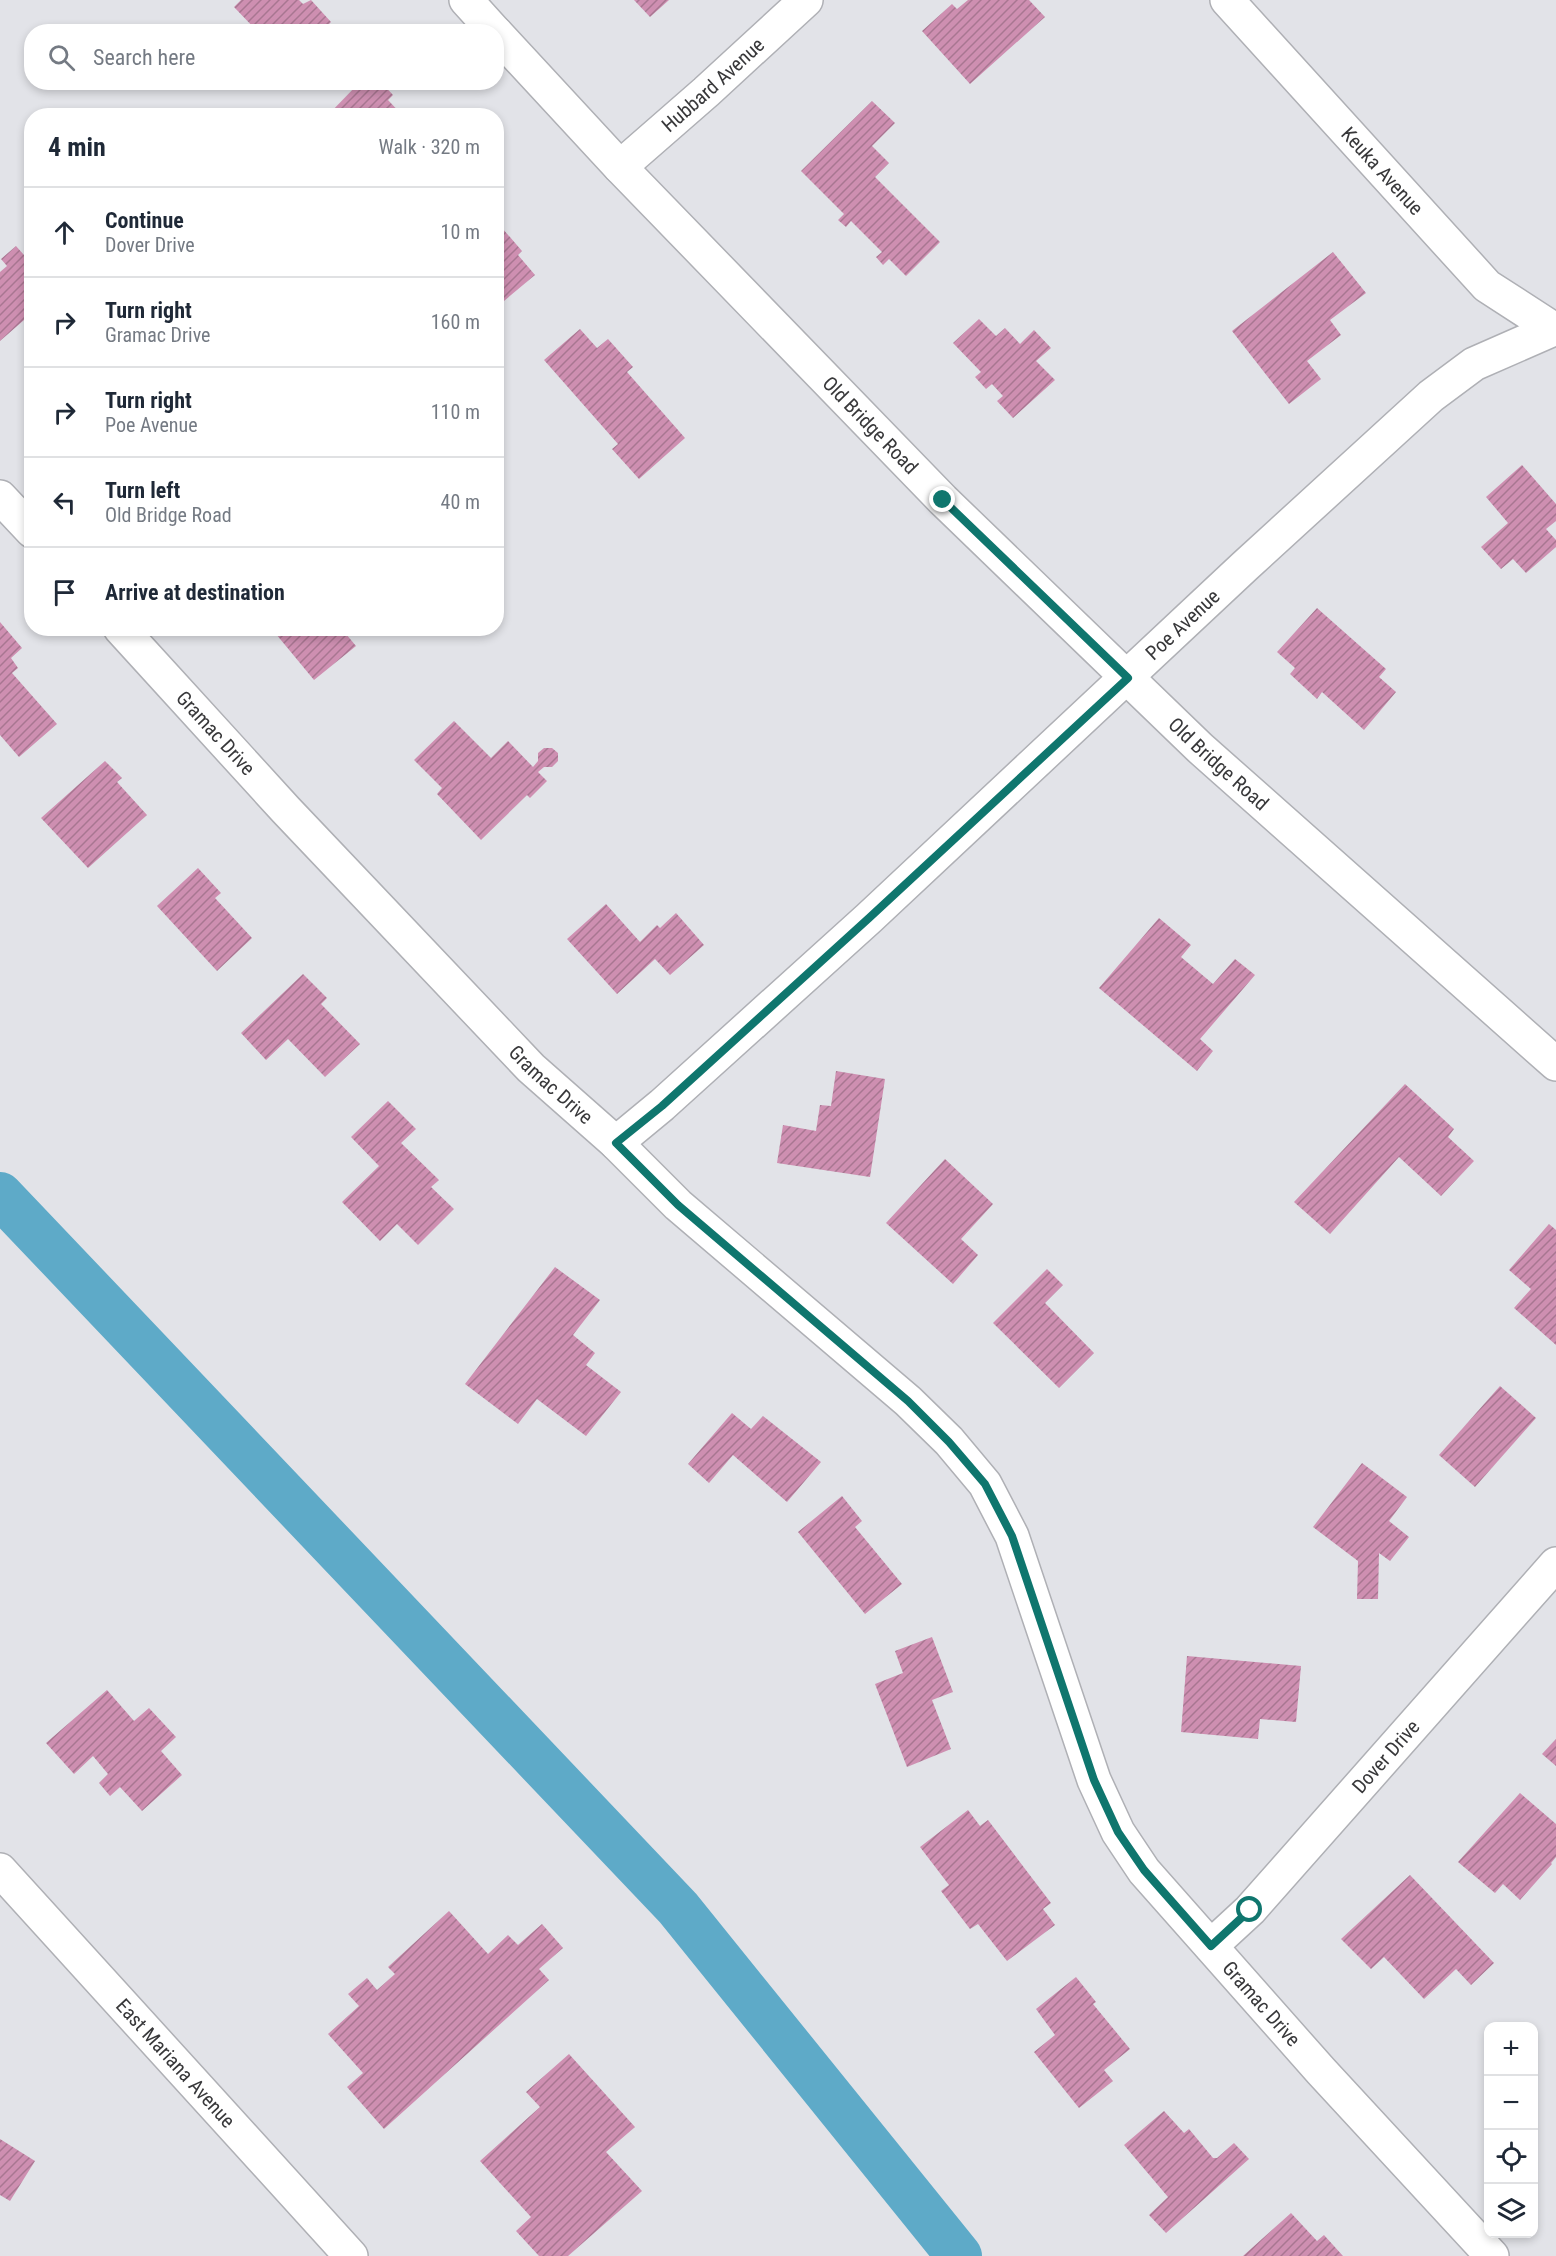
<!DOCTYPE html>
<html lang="en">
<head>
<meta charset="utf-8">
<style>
  :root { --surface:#fff; --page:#f6f6f7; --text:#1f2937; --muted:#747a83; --line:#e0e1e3 }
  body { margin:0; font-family:"Roboto Condensed",sans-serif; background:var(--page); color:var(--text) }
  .controls { position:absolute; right:18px; bottom:18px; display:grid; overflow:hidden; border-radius:12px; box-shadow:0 3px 9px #0003 }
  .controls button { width:54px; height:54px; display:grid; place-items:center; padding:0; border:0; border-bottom:2px solid var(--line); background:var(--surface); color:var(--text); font:30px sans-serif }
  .stop { position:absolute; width:18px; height:18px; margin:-14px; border:4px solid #0f766e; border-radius:50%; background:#fff }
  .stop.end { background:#0f766e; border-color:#fff; box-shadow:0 2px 6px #0008 }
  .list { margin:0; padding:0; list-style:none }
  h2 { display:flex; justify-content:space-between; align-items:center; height:78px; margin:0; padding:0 24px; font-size:26px }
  h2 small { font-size:20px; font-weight:400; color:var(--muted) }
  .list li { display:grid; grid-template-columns:39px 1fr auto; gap:18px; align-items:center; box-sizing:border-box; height:90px; padding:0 24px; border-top:2px solid var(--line) }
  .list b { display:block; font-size:22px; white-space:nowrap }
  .list p { margin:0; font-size:20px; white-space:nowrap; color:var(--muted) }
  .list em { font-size:20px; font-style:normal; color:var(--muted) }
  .icon { flex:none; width:33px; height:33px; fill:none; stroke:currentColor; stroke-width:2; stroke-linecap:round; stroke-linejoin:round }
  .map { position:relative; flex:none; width:1556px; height:2256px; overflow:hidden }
  .search { position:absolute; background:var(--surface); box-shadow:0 3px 9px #0003; left:24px; top:24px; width:480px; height:66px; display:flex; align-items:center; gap:15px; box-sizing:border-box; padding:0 21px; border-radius:24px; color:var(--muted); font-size:22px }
  .panel { position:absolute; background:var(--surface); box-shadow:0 3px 9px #0003; left:24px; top:108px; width:480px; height:528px; border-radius:24px }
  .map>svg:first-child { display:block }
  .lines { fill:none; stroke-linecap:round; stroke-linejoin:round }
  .canal { stroke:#5eaac8; stroke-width:46 }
  .building { fill:url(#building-hatch) }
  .minor-casing { stroke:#afb0b5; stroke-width:36 }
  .minor { stroke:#fff; stroke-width:33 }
  .route { stroke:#0f766e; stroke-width:8 }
  .labels { text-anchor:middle; stroke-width:5; stroke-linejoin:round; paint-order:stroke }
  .street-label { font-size:20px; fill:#38383a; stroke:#fff }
</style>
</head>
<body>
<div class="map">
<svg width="1556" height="2256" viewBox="0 0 1556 2256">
  <defs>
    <pattern id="building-hatch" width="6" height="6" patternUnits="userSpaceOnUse" patternTransform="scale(1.5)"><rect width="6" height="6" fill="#ce8fb1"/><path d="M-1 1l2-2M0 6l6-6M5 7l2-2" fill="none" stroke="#a87691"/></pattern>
  </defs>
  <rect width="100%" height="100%" fill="#e2e3e8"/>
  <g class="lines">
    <polyline class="canal" points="0,1195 678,1908 959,2256"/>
  </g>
  <g class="building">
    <polygon points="241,0 299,0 303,4 311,0 331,22 325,28 329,32 258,32 234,7"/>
    <polygon points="634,0 669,0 650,17"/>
    <polygon points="968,0 1029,0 1045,17 970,84 922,31 952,4 957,9"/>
    <polygon points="360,82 381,82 393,95 388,100 403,116 327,116"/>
    <polygon points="872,101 895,123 872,146 889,163 875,177 940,242 906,276 889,259 883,265 876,257 882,252 851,221 846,227 838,220 844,214 801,171"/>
    <polygon points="496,221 522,251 518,255 535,275 498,306"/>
    <polygon points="16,246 32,264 32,313 0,341 0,272 7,266 1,259"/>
    <polygon points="1333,252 1366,293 1330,320 1341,335 1307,361 1321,379 1289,404 1232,331"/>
    <polygon points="979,319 996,336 1005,328 1020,344 1034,330 1051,348 1036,361 1055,380 1013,418 997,401 1003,396 992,384 986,389 975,377 981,372 953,343"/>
    <polygon points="580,329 597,348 608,339 633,367 627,372 685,438 639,479 612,449 618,444 544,360"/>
    <polygon points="1522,465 1556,504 1556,521 1546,529 1556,540 1556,547 1526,573 1513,559 1501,569 1481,547 1508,523 1486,497"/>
    <polygon points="1317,608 1386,669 1379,677 1396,692 1364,730 1322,692 1317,699 1290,674 1295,668 1277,652"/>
    <polygon points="0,622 22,648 11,658 18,668 12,673 57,724 19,757 0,735"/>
    <polygon points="271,628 341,628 356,646 314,680"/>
    <polygon points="454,721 491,758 508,741 533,767 538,761 538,753 544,748 552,748 558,753 558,761 552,767 544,767 538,772 547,781 530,798 527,795 481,840 437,794 442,788 414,760"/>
    <polygon points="105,761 122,778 117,782 147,815 88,868 41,818"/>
    <polygon points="198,868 221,893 215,898 252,938 217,971 157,906"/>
    <polygon points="606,904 640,942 657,925 660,928 676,913 704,945 670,975 655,959 617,994 567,939"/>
    <polygon points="1159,918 1191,945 1181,957 1213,984 1235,959 1255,975 1200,1039 1213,1051 1197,1071 1099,988"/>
    <polygon points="303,974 327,998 321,1004 360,1044 325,1077 288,1039 266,1060 241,1033"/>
    <polygon points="836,1071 885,1079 870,1177 777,1163 783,1125 816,1131 820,1105 831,1106"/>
    <polygon points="1405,1084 1454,1129 1448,1137 1474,1161 1441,1196 1399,1157 1330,1234 1294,1202"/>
    <polygon points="388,1101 416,1129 401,1143 439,1180 431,1187 454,1209 418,1245 397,1224 380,1241 342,1202 379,1166 351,1137"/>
    <polygon points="945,1159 993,1204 961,1239 978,1255 953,1284 886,1223"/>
    <polygon points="1549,1224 1556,1230 1556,1345 1514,1308 1531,1289 1509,1270"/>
    <polygon points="555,1267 600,1300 573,1335 595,1353 586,1365 621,1392 586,1436 537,1399 518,1424 465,1384"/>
    <polygon points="1047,1269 1063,1285 1045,1303 1094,1353 1059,1388 993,1323"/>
    <polygon points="1500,1386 1536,1418 1475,1487 1439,1455"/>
    <polygon points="732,1413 751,1429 763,1416 821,1462 787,1502 733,1455 709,1483 688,1464"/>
    <polygon points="1362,1463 1407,1497 1389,1521 1409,1537 1390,1561 1379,1553 1378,1599 1357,1599 1358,1561 1313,1527"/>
    <polygon points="842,1496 862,1521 855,1527 902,1584 865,1614 798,1532"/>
    <polygon points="932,1637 953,1692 932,1700 951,1749 907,1767 875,1684 903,1673 895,1651"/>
    <polygon points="1187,1656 1301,1666 1296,1722 1260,1719 1258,1739 1181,1732"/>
    <polygon points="107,1690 134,1721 149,1708 176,1737 161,1751 182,1775 142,1811 120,1787 110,1796 99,1783 108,1774 93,1756 74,1774 46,1743"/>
    <polygon points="1556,1739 1556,1766 1542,1754"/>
    <polygon points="1520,1793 1556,1824 1556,1857 1551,1863 1552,1864 1520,1900 1503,1884 1495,1893 1458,1862"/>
    <polygon points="968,1810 980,1826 988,1820 1051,1903 1043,1909 1055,1925 1007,1961 978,1924 970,1929 941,1891 949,1885 920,1847"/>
    <polygon points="1410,1875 1494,1963 1471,1985 1456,1969 1424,1999 1384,1957 1371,1969 1341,1939"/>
    <polygon points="449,1911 488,1954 508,1935 518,1945 542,1924 563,1948 539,1969 549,1980 384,2129 347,2087 363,2073 328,2034 359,2006 348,1994 367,1978 377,1990 395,1974 388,1967"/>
    <polygon points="1076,1977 1096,2002 1093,2004 1130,2049 1104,2070 1113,2081 1079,2108 1034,2052 1055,2035 1036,2009"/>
    <polygon points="569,2054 635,2127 606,2152 642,2191 568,2256 539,2256 516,2231 531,2217 480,2161 540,2107 526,2092"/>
    <polygon points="1164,2111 1184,2133 1189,2129 1213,2158 1217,2158 1234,2143 1249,2159 1166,2233 1149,2215 1168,2197 1124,2145"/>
    <polygon points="0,2139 35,2161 10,2201 0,2195"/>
    <polygon points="1291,2213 1317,2241 1324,2235 1343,2256 1243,2256"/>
  </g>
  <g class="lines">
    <g class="minor-casing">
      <g id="minor">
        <polyline points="466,0 495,32"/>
        <path id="s1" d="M1227 0 1487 286 1552 328"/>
        <path id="s2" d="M496 33 620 167 943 500 1200 748 1556 1064"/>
        <path id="s3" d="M620 167 706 92 806 0"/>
        <polyline points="0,497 32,531"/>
        <path id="s4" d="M120 628 286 810 531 1068 616 1143 678 1205 908 1401 949 1441 985 1484 1012 1536 1094 1780 1118 1832 1144 1871 1321 2071 1492 2256"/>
        <path id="s5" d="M616 1143 662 1105 869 918 1245 566 1431 396 1474 364 1556 328"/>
        <path id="s6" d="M0 1870 351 2256"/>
        <path id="s7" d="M1211 1946 1250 1910 1556 1564"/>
      </g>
    </g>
    <use href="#minor" class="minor"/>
  </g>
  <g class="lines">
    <polyline class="route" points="943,500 1128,678 869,918 662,1106 616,1143 678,1205 908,1401 949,1442 985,1484 1012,1536 1094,1780 1118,1832 1144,1870 1211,1946 1250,1910"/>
  </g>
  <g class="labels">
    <g class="street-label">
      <text dy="7" stroke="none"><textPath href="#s3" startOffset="124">Hubbard Avenue</textPath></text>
      <text dy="7" stroke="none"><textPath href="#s1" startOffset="231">Keuka Avenue</textPath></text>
      <text dy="7" stroke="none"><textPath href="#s2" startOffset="542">Old Bridge Road</textPath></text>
      <text dy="7" stroke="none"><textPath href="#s5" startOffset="768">Poe Avenue</textPath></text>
      <text dy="7" stroke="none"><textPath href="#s4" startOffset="142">Gramac Drive</textPath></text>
      <text dy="7" stroke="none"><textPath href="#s2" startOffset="1028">Old Bridge Road</textPath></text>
      <text dy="7" stroke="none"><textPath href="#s4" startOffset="628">Gramac Drive</textPath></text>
      <text dy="7" stroke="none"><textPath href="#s7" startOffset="258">Dover Drive</textPath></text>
      <text dy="7" stroke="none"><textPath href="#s4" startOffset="1816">Gramac Drive</textPath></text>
      <text dy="7" stroke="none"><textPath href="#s6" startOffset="261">East Mariana Avenue</textPath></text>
    </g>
  </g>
</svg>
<div class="controls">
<button>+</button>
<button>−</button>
<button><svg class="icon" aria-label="locate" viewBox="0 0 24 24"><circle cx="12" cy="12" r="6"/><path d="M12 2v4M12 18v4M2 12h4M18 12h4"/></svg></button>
<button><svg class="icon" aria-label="layers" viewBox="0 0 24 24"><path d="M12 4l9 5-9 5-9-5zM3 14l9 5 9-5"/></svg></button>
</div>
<div class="stop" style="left:1250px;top:1910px"></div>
<div class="stop end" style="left:943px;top:500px"></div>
<div class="search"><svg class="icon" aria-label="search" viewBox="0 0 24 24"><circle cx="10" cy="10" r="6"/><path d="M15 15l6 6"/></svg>Search here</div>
<section class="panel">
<h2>4 min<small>Walk · 320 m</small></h2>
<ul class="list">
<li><svg class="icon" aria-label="ahead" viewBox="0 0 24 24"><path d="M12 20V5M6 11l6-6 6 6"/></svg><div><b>Continue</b><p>Dover Drive</p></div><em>10 m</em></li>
<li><svg class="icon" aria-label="right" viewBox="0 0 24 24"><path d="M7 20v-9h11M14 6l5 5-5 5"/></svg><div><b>Turn right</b><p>Gramac Drive</p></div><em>160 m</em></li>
<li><svg class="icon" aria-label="right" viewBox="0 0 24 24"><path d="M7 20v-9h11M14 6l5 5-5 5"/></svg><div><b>Turn right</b><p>Poe Avenue</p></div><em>110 m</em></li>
<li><svg class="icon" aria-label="left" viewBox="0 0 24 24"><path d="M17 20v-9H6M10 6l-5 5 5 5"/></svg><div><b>Turn left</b><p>Old Bridge Road</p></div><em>40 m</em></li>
<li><svg class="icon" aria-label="arrive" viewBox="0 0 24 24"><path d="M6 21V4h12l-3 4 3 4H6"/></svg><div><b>Arrive at destination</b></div></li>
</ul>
</section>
</div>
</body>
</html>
